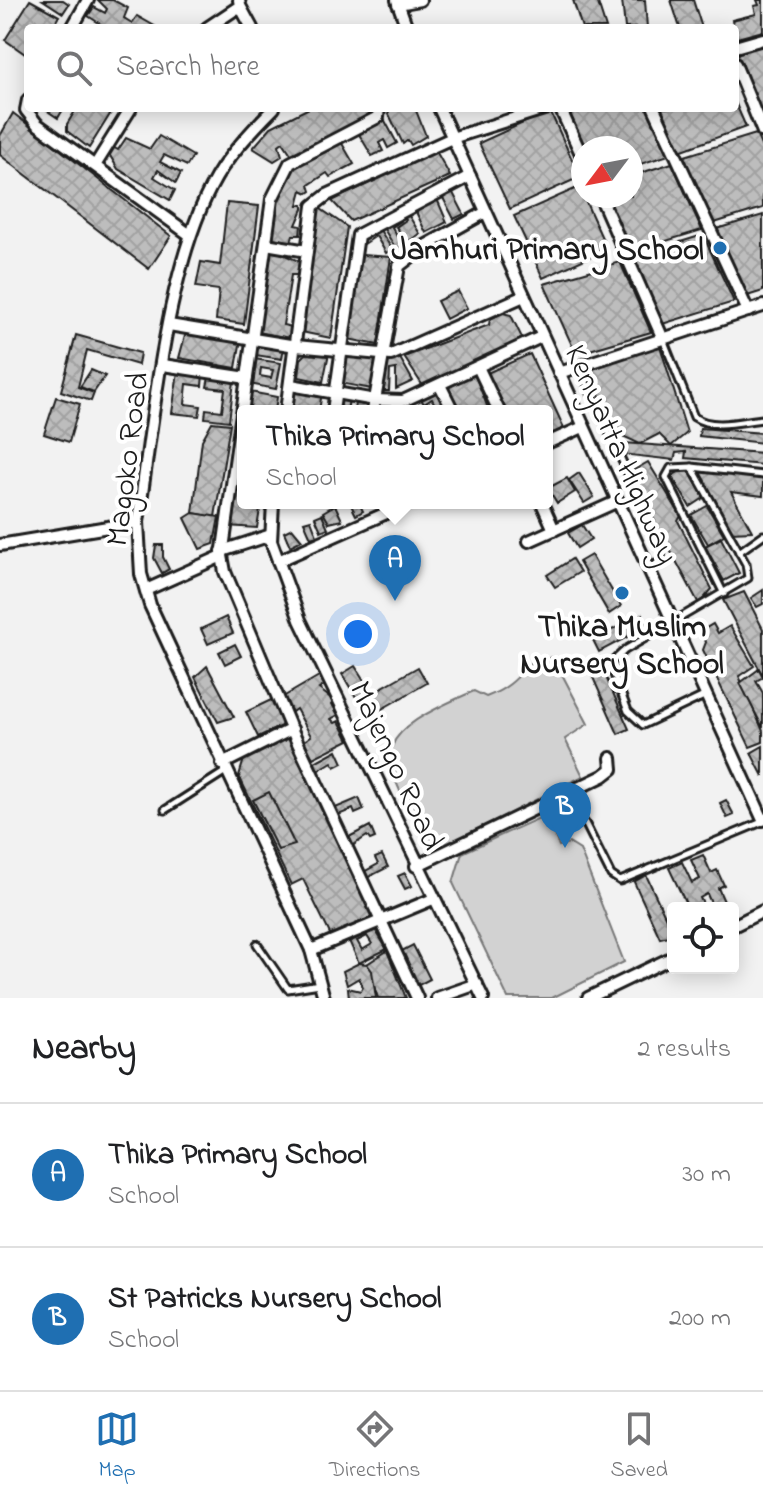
<!DOCTYPE html>
<html lang="en">
<head>
<meta charset="utf-8">
<style>
  :root { --surface:#fff; --page:#f6f6f6; --text:#202124; --muted:#757577; --line:#e0e0e0; --accent:#1f6fb2 }
  body { margin:0; font-family:"Indie Flower",sans-serif; background:var(--page); color:var(--text) }
  .controls { position:absolute; right:24px; bottom:24px; display:grid; overflow:hidden; border-radius:8px; box-shadow:0 4px 20px #0003 }
  .controls button { width:72px; height:72px; display:grid; place-items:center; padding:0; border:0; border-bottom:2px solid var(--line); background:var(--surface); color:var(--text); font:40px sans-serif }
  .compass { position:absolute; left:571px; top:136px; width:72px; height:72px; border-radius:50%; background:var(--surface); box-shadow:0 4px 20px #0003; rotate:238deg }
  .you { position:absolute; left:358px; top:634px; width:28px; height:28px; margin:-20px; border:6px solid #fff; border-radius:50%; background:#1a73e8; box-shadow:0 0 0 12px #1a73e833 }
  .badge { display:grid; place-items:center; width:52px; height:52px; border-radius:50%; background:var(--accent); color:#fff; font-size:26px; font-weight:700 }
  .pin { position:absolute; translate:-50% -66px; filter:drop-shadow(0 2px 4px #0008) }
  .pin::after { content:''; position:absolute; top:42px; width:28px; height:24px; background:inherit; clip-path:polygon(0 0,100% 0,50% 100%) }
  .popup { position:absolute; left:237px; top:405px; width:316px; height:104px; box-sizing:border-box; display:grid; place-content:center; border-radius:8px; background:var(--surface); filter:drop-shadow(0 2px 6px #0005); font-size:26px; white-space:nowrap; color:var(--muted) }
  .popup b { font-size:30px; color:var(--text) }
  .popup::after { content:''; position:absolute; left:50%; top:100%; margin-left:-16px; border:16px solid transparent; border-top-color:var(--surface) }
  .list { margin:0; padding:0; list-style:none }
  h2 { display:flex; justify-content:space-between; align-items:center; height:104px; margin:0; padding:0 32px; font-size:34px }
  h2 small { font-size:26px; font-weight:400; color:var(--muted) }
  .list li { display:grid; grid-template-columns:52px 1fr auto; gap:24px; align-items:center; box-sizing:border-box; height:144px; padding:0 32px; border-top:2px solid var(--line) }
  .list b { display:block; font-size:30px; white-space:nowrap }
  .list p { margin:0; font-size:26px; white-space:nowrap; color:var(--muted) }
  .list em { font-size:26px; font-style:normal; color:var(--muted) }
  .icon { flex:none; width:44px; height:44px; fill:none; stroke:currentColor; stroke-width:2; stroke-linecap:round; stroke-linejoin:round }
  .map { position:relative; flex:none; width:763px; height:998px; overflow:hidden }
  .search { position:absolute; background:var(--surface); box-shadow:0 4px 20px #0003; left:24px; right:24px; top:24px; height:88px; display:flex; align-items:center; gap:20px; box-sizing:border-box; padding:0 28px; border-radius:8px; color:var(--muted); font-size:30px }
  .sheet { height:392px; background:var(--surface) }
  nav { display:flex; justify-content:space-around; align-items:center; box-sizing:border-box; height:112px; border-top:2px solid var(--line); background:var(--surface); font-size:22px; color:var(--muted) }
  nav a { display:grid; justify-items:center; gap:4px }
  nav .on { color:var(--accent) }
  .map>svg:first-child { display:block }
  .green { fill:#d2d2d2; stroke:#777; stroke-width:2 }
  .building { fill:url(#building-cross-hatch); stroke:#1c1c1c; stroke-width:2; fill-rule:evenodd }
  .lines { fill:none; stroke-linecap:round; stroke-linejoin:round }
  .service-casing { stroke:#1c1c1c; stroke-width:11 }
  .minor-casing { stroke:#1c1c1c; stroke-width:16 }
  .service { stroke:#fff; stroke-width:5 }
  .minor { stroke:#fff; stroke-width:10 }
  .poi-dot { fill:#1f6fb2; stroke:#fff; stroke-width:3 }
  .labels { text-anchor:middle; stroke-width:8; stroke-linejoin:round; paint-order:stroke }
  .poi-label { font-size:32px; font-weight:bold; fill:#1c1c1c; stroke:#fff; text-anchor:end }
  .street-label { font-size:32px; fill:#1c1c1c; stroke:#fff }
</style>
</head>
<body>
<div class="map">
<svg width="763" height="998" viewBox="0 0 763 998">
  <defs>
    <pattern id="building-cross-hatch" width="8" height="8" patternUnits="userSpaceOnUse" patternTransform="scale(2)"><rect width="8" height="8" fill="#bdbdbd"/><path d="M0 0l8 8M0 8l8-8" fill="none" stroke="#a2a2a2"/></pattern>
  </defs>
  <rect width="100%" height="100%" fill="#f2f2f2"/>
  <filter id="ink" filterUnits="userSpaceOnUse"><feTurbulence type="fractalNoise" baseFrequency=".0125" numOctaves="2"/><feDisplacementMap in="SourceGraphic" scale="16" xChannelSelector="R" yChannelSelector="G"/><feConvolveMatrix kernelMatrix="1 2 1 2 8 2 1 2 1" color-interpolation-filters="sRGB"/></filter>
  <g filter="url(#ink)">
    <g class="green">
      <path d="M553 657 588 724 565 739 583 776 430 853C384 754 356 742 474 691L486 697C508 689 516 679 531 663Z"/>
      <polygon points="546,815 559,846 569,843 580,850 624,962 552,998 508,998 453,883 462,853"/>
    </g>
    <g class="building">
      <polygon points="30,0 59,16 52,28 28,28 28,56 5,40"/>
      <polygon points="43,0 63,0 69,4 63,13"/>
      <polygon points="98,0 113,0 128,8 124,18 132,23 137,16 158,28 107,28 88,16 94,7 105,13 107,9"/>
      <polygon points="573,0 597,0 606,28 582,28"/>
      <polygon points="622,0 645,0 647,28 625,28"/>
      <polygon points="671,0 693,0 702,28 680,28"/>
      <polygon points="757,0 763,0 763,31 737,38 732,20 756,14 754,6 759,5"/>
      <polygon points="763,43 763,120 736,61 739,50"/>
      <polygon points="735,102 746,127 677,152 658,108 735,108"/>
      <polygon points="43,108 64,108 58,118"/>
      <polygon points="77,108 114,108 89,148 67,131 67,124"/>
      <polygon points="309,108 371,108 374,115 291,154 283,142 279,145 282,156 274,161 253,148 271,127"/>
      <polygon points="386,108 415,108 426,136 411,145 408,140 403,144"/>
      <polygon points="574,108 648,108 669,155 631,167 631,148 583,148 564,111"/>
      <polygon points="550,111 580,177 510,209 479,143"/>
      <polygon points="13,113 171,236 149,269 0,155 0,136"/>
      <polygon points="383,117 397,143 388,148 384,140 379,143 383,151 372,156 357,131"/>
      <polygon points="756,134 763,150 763,208 711,224 681,157"/>
      <polygon points="159,136 193,156 187,166 164,155 160,162 181,173 176,183 158,170 154,177 175,190 170,200 118,169 109,154 111,146 118,150 126,138 150,149"/>
      <polygon points="340,140 354,164 330,177 327,173 309,185 311,191 308,193 302,190 298,205 303,205 303,209 296,225 301,226 300,235 293,235 291,242 268,237 278,192 289,167"/>
      <polygon points="436,151 450,176 351,221 332,201"/>
      <polygon points="672,163 702,230 627,253 601,196 631,196 631,176"/>
      <polygon points="579,187 607,249 543,278 514,216"/>
      <polygon points="452,191 464,214 454,219 442,196"/>
      <polygon points="437,199 447,222 426,233 417,214 418,206"/>
      <polygon points="227,203 259,206 244,324 216,320 219,290 196,287 201,262 220,265"/>
      <polygon points="318,207 347,227 331,338 301,332"/>
      <polygon points="406,211 420,234 396,249 381,224 398,215 401,221 392,227 397,236 401,233 396,227 406,220 402,214"/>
      <polygon points="763,215 763,291 744,297 713,230"/>
      <polygon points="378,227 392,249 386,253 376,236 364,244 361,238"/>
      <polygon points="703,235 734,302 659,325 628,258"/>
      <polygon points="271,249 301,262 299,275 291,275 283,325 292,327 289,338 258,332"/>
      <polygon points="362,255 391,257 378,345 348,339"/>
      <polygon points="620,262 651,332 576,354 544,284"/>
      <polygon points="458,291 467,308 446,319 437,301"/>
      <polygon points="503,313 511,315 524,342 423,386 404,357 489,325 490,319"/>
      <polygon points="186,332 241,339 236,368 179,358"/>
      <polygon points="76,335 140,353 138,365 87,350 78,387 94,393 91,401 61,391"/>
      <polygon points="258,342 284,346 282,359 255,355"/>
      <polygon points="660,346 687,433 671,446 659,434 640,444 614,432 589,368"/>
      <polygon points="308,352 329,353 323,382 299,377 301,359"/>
      <polygon points="345,354 378,359 372,389 340,383"/>
      <polygon points="530,354 564,428 547,437 547,411 504,411 487,373"/>
      <polygon points="400,358 413,381 396,389 396,369 390,370 389,391 379,391 383,364"/>
      <path d="M254 359 281 363 276 389 249 384ZM261 368 273 370 271 378 260 376Z"/>
      <polygon points="91,370 105,376 94,392 80,387"/>
      <polygon points="178,371 203,374 202,386 187,384 185,404 201,406 199,416 172,413"/>
      <polygon points="474,373 489,411 458,411 446,389"/>
      <polygon points="209,377 234,381 229,421 205,418 206,409 222,411 225,389 207,387"/>
      <polygon points="295,388 322,392 319,411 291,411"/>
      <polygon points="435,390 446,411 420,411 434,403 432,399 424,404 421,399"/>
      <polygon points="250,392 277,397 275,411 247,411"/>
      <polygon points="56,397 80,404 69,442 44,434"/>
      <polygon points="339,399 349,400 347,411 337,411"/>
      <polygon points="355,403 369,406 368,411 354,411"/>
      <polygon points="212,422 230,424 215,517 193,513 202,440"/>
      <polygon points="700,428 763,433 763,443 699,436"/>
      <polygon points="243,433 243,503 261,503 257,528 227,526"/>
      <polygon points="624,443 763,453 763,465 685,458 686,452 676,453 674,460 621,454"/>
      <polygon points="648,462 681,516 678,521 712,589 699,604 629,473"/>
      <polygon points="687,467 704,498 690,507 672,476"/>
      <polygon points="694,469 763,478 763,496 731,492 752,531 730,532"/>
      <polygon points="579,473 594,497 584,503 569,480"/>
      <polygon points="567,478 575,492 557,503 548,488"/>
      <polygon points="350,503 359,503 363,511 356,515"/>
      <polygon points="335,505 342,520 329,523 323,512"/>
      <polygon points="707,506 724,535 708,544 691,515"/>
      <polygon points="193,513 219,517 214,544 200,549 185,518"/>
      <polygon points="322,514 328,528 321,531 315,517"/>
      <polygon points="311,520 317,536 311,538 304,522"/>
      <polygon points="582,525 591,539 577,548 568,533"/>
      <polygon points="292,528 302,540 290,546 284,532"/>
      <polygon points="721,538 739,573 724,581 705,546"/>
      <polygon points="156,545 163,545 163,557 169,569 162,573 154,558"/>
      <polygon points="591,555 621,606 609,614 579,562"/>
      <polygon points="572,559 580,572 555,587 547,575"/>
      <polygon points="763,590 763,604 757,607 751,598"/>
      <polygon points="744,592 763,629 763,676 723,600"/>
      <polygon points="642,614 648,626 599,652 593,640"/>
      <polygon points="226,617 233,633 208,644 201,629"/>
      <polygon points="713,624 718,633 730,626 754,666 739,676 763,731 763,742 750,747 703,650 706,642 701,631"/>
      <polygon points="235,644 241,656 225,664 219,652"/>
      <polygon points="598,659 629,729 618,734 587,664"/>
      <polygon points="207,666 234,717 218,722 195,677"/>
      <polygon points="355,666 372,693 418,667 427,683 368,717 342,674"/>
      <polygon points="759,669 763,677 756,681 763,693 763,728 740,683"/>
      <polygon points="319,676 325,685 319,689 336,702 332,704 338,715 331,719 335,723 339,721 349,740 313,758 303,742 311,736 296,709 292,712 283,697"/>
      <polygon points="273,699 283,718 281,726 258,737 246,712"/>
      <polygon points="292,732 371,910 371,918 331,936 303,879 291,885 239,776 244,759"/>
      <polygon points="763,746 763,776 751,753"/>
      <polygon points="337,750 343,763 335,767 332,762 317,771 313,763"/>
      <polygon points="269,792 295,845 278,850 253,800"/>
      <polygon points="359,798 364,810 355,814 353,809 336,816 333,809"/>
      <polygon points="726,800 734,815 727,818 720,803"/>
      <polygon points="370,826 375,838 370,840 367,836 349,848 345,839"/>
      <polygon points="382,855 388,867 365,879 362,873 378,864 375,858"/>
      <polygon points="703,855 711,873 717,870 724,885 718,888 727,908 713,908 707,894 700,898 705,908 688,908 669,868 682,862 692,883 700,879 691,860"/>
      <polygon points="405,873 412,886 405,889 398,876"/>
      <polygon points="646,875 673,933 673,935 660,938 634,882"/>
      <path d="M374 928 387 949 359 963 349 941ZM367 936 372 944 362 950 357 941Z"/>
      <polygon points="413,945 430,979 415,987 398,953"/>
      <polygon points="387,951 406,998 378,998 367,964"/>
      <polygon points="359,963 367,964 372,971 376,998 349,998 348,988 361,991 363,987 359,978 347,985 343,971"/>
    </g>
    <g class="lines">
      <g class="service-casing">
        <g id="service">
          <path d="M663 339 694 417C713 430 742 421 763 419"/>
          <polyline points="579,367 662,548 661,558 651,571"/>
          <polyline points="692,467 671,468 666,477 724,594"/>
          <polyline points="739,552 763,535"/>
          <polyline points="704,696 643,725 628,711 610,664 625,650 748,578 746,564 692,467 763,475"/>
          <polyline points="165,810 226,771"/>
          <polyline points="585,823 611,875 620,881 762,822"/>
          <polyline points="257,944 288,989 320,984"/>
        </g>
      </g>
      <g class="minor-casing">
        <g id="minor">
          <polyline points="397,0 407,28"/>
          <polyline points="398,4 420,0"/>
          <polyline points="240,6 252,28"/>
          <polyline points="72,28 88,0"/>
          <polyline points="207,28 240,6 239,0"/>
          <polyline points="735,47 763,39"/>
          <polyline points="735,64 763,132"/>
          <polyline points="28,100 26,110 37,124 190,235"/>
          <path d="M274 108C256 126 237 146 222 168 167 251 153 422 138 522L141 574 150 605 311 950 324 998"/>
          <polyline points="379,108 378,117 290,163 272,199 222,556 225,572 289,724 417,998"/>
          <polyline points="439,108 763,820"/>
          <polyline points="560,108 583,158"/>
          <polyline points="654,108 748,311"/>
          <polyline points="96,164 131,108"/>
          <polyline points="600,196 663,339"/>
          <polyline points="266,244 307,251"/>
          <polyline points="169,325 296,346 391,355 524,296"/>
          <polyline points="163,365 247,378"/>
          <polyline points="478,367 499,411"/>
          <polyline points="559,373 763,306"/>
          <polyline points="291,385 375,400 403,401 541,337"/>
          <polyline points="440,385 453,411"/>
          <polyline points="286,411 313,206 327,195 452,138 547,108"/>
          <polyline points="333,411 358,235 470,176"/>
          <polyline points="373,411 399,266 425,246 486,212"/>
          <polyline points="547,443 583,427"/>
          <polyline points="273,503 271,541 300,620 483,998"/>
          <polyline points="542,503 554,530"/>
          <polyline points="529,541 616,502"/>
          <polyline points="0,545 138,522"/>
          <polyline points="222,551 271,535"/>
          <polyline points="278,561 409,503"/>
          <polyline points="146,590 222,556"/>
          <polyline points="222,764 292,729"/>
          <polyline points="416,866 603,776 612,769 611,758"/>
          <polyline points="733,926 763,911"/>
          <polyline points="311,950 433,899"/>
          <polyline points="437,998 477,984"/>
          <polyline points="588,998 673,957"/>
        </g>
      </g>
      <use href="#service" class="service"/>
      <use href="#minor" class="minor"/>
    </g>
  </g>
  <g class="poi-dot">
    <circle cx="720" cy="248" r="8"/>
    <circle cx="622" cy="593" r="8"/>
  </g>
  <g class="labels">
    <g class="poi-label">
      <text x="704" y="259">Jamhuri Primary School</text>
      <text x="622" y="636" text-anchor="middle">Thika Muslim<tspan x="622" dy="37">Nursery School</tspan></text>
    </g>
    <g class="street-label">
      <text transform="translate(623 454) rotate(66)" y="11">Kenyatta Highway</text>
      <text transform="translate(126 459) rotate(-83)" y="11">Magoko Road</text>
      <text transform="translate(398 765) rotate(65)" y="11">Majengo Road</text>
    </g>
  </g>
</svg>
<div class="controls">
<button><svg class="icon" aria-label="locate" viewBox="0 0 24 24"><circle cx="12" cy="12" r="6"/><path d="M12 2v4M12 18v4M2 12h4M18 12h4"/></svg></button>
</div>
<svg class="compass" viewBox="-18 -18 36 36"><path d="M0-13l5 13h-10z" fill="#e53935"/><path d="M0 13l5-13h-10z" fill="#757577"/></svg>
<div class="you"></div>
<div class="pin badge" style="left:395px;top:601px">A</div>
<div class="popup"><b>Thika Primary School</b>School</div>
<div class="pin badge" style="left:565px;top:848px">B</div>
<div class="search"><svg class="icon" aria-label="search" viewBox="0 0 24 24"><circle cx="10" cy="10" r="6"/><path d="M15 15l6 6"/></svg>Search here</div>
</div>
<section class="sheet">
<h2>Nearby<small>2 results</small></h2>
<ul class="list">
<li><span class="badge">A</span><div><b>Thika Primary School</b><p>School</p></div><em>30 m</em></li>
<li><span class="badge">B</span><div><b>St Patricks Nursery School</b><p>School</p></div><em>200 m</em></li>
</ul>
</section>
<nav>
<a class="on"><svg class="icon" aria-label="map" viewBox="0 0 24 24"><path d="M3 6l6-2 6 2 6-2v14l-6 2-6-2-6 2zM9 4v14M15 6v14"/></svg>Map</a>
<a><svg class="icon" aria-label="directions" viewBox="0 0 24 24"><path d="M12 3l9 9-9 9-9-9zM9 14v-3h6M13 9l2 2-2 2"/></svg>Directions</a>
<a><svg class="icon" aria-label="saved" viewBox="0 0 24 24"><path d="M7 4h10v16l-5-4-5 4z"/></svg>Saved</a>
</nav>
</body>
</html>
